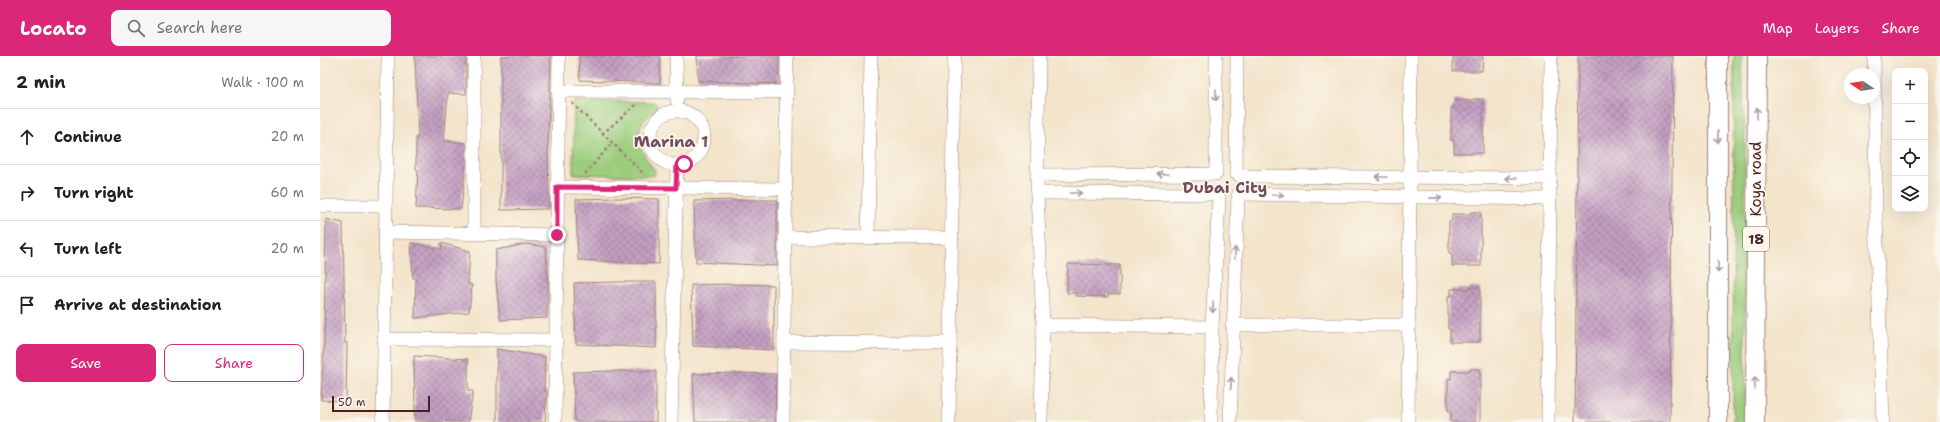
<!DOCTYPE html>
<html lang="en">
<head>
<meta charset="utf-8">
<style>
  :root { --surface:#fff; --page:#f6f6f6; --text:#202124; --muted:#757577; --line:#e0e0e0; --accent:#db2777 }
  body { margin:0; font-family:"Shantell Sans",sans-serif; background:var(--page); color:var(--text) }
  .controls { position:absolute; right:12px; top:12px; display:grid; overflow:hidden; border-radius:8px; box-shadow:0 4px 16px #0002 }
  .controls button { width:36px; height:36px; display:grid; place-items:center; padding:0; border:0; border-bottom:1px solid var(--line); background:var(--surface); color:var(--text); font:20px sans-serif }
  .compass { position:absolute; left:1524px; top:12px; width:36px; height:36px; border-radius:50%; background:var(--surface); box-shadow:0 4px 16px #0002; rotate:282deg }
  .scale { position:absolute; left:12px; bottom:10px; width:98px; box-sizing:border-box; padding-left:4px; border:2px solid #4a1f2b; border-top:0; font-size:11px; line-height:14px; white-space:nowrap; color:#4a1f2b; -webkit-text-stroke:3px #fbf7ec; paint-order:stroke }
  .stop { position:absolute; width:12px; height:12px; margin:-9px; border:3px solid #db2777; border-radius:50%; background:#fff }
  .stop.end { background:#db2777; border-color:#fff; box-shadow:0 1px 4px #0008 }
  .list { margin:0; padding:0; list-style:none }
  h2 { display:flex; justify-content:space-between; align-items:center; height:52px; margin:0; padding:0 16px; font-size:17px }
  h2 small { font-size:13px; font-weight:400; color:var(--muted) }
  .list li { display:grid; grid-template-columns:26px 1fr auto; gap:12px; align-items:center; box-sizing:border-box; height:56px; padding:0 16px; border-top:1px solid var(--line) }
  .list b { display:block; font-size:15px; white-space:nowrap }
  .list em { font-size:13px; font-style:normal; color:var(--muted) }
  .actions { display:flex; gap:8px; padding:12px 16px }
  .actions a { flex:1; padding:9px 0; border:1px solid var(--accent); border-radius:8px; text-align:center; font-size:14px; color:var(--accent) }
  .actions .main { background:var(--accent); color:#fff }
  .icon { flex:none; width:22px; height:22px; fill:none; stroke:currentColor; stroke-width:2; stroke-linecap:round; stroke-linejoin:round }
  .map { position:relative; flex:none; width:1620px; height:366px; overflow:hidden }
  header { display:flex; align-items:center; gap:24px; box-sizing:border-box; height:56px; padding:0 20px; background:var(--accent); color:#fff }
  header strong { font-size:19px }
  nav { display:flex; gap:22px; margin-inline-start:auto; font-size:14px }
  .search { width:280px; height:36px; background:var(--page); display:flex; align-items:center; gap:10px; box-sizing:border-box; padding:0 14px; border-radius:8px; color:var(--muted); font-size:15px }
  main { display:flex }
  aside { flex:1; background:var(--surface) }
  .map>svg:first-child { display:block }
  .green { fill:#9bcd7d; stroke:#727654 }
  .building { fill:url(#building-cross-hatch) }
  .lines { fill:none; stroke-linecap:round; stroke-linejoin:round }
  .minor-casing { stroke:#9e827a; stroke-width:14 }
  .highway-casing { stroke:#9e827a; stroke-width:20 }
  .path { stroke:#9e827a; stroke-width:2.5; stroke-dasharray:3 3; stroke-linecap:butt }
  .minor { stroke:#fff; stroke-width:13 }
  .highway { stroke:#fff; stroke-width:18 }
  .oneway { stroke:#ae9aa0 }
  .route { stroke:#db2777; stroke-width:5 }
  .labels { text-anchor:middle; stroke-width:3.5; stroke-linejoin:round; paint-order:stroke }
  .shield { fill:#fbf7ec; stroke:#7f6065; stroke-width:1 }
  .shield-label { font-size:14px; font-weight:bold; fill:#4a1f2b }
  .street-label { font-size:15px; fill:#4a1f2b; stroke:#fbf7ec }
  .neighbourhood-label { font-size:16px; font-weight:bold; fill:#744c60; stroke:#fbf7ec }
</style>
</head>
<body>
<header>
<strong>Locato</strong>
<div class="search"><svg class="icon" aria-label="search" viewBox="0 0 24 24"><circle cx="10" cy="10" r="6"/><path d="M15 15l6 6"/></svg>Search here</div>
<nav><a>Map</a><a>Layers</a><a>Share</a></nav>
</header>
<main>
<aside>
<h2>2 min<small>Walk · 100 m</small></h2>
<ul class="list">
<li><svg class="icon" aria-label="ahead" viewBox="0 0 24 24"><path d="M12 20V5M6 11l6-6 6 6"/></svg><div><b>Continue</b></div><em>20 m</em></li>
<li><svg class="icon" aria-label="right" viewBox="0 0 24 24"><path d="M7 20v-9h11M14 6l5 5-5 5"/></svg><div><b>Turn right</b></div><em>60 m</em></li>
<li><svg class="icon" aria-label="left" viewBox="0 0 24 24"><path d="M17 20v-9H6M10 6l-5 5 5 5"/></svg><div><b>Turn left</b></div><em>20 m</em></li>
<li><svg class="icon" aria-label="arrive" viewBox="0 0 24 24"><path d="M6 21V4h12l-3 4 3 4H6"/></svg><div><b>Arrive at destination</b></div></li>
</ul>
<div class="actions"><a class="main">Save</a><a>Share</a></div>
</aside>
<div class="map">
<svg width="1620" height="366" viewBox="0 0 1620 366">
  <defs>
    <pattern id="building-cross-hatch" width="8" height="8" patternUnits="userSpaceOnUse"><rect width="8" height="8" fill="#c39fc2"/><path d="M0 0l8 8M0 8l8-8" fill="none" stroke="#a0819e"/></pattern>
  </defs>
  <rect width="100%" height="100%" fill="#fbf7ec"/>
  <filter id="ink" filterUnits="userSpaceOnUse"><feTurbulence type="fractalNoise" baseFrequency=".025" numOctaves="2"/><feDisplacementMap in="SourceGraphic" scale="8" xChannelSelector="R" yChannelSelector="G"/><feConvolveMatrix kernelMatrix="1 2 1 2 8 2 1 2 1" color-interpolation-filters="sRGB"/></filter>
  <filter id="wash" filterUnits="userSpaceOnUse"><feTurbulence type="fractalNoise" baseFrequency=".012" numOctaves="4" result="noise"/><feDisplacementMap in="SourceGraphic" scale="16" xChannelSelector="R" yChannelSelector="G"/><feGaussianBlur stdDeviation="0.9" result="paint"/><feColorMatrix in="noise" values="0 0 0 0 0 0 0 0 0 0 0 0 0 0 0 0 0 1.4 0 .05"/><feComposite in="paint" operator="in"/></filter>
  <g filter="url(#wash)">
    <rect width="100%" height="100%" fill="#f3e4ca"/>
    <g class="green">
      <polygon points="1414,0 1422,0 1425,93 1425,366 1413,366"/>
      <path d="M254 45 333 46 337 49C336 56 330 58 325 63 312 80 323 101 335 114L334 120 253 118Z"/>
    </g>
    <g id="blocks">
      <g class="building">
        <polygon points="95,0 146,0 146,38 128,37 124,85 146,87 146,109 141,153 96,152 98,114 96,113 96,81 98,81"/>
        <polygon points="181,0 231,0 228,84 229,153 181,154"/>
        <polygon points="259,0 340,0 340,27 260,24"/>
        <polygon points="377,0 459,0 459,28 378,25"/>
        <polygon points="1133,0 1163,0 1162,15 1133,15"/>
        <polygon points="1258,0 1353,0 1350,366 1255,366"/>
        <polygon points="1153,43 1163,43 1163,97 1134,97 1134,84 1131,84 1131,52 1134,52 1134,44 1153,45"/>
        <polygon points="297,142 339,143 339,208 258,204 256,143"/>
        <polygon points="415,144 457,144 457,210 376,206 374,145"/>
        <polygon points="1151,156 1161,156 1161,210 1132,210 1132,197 1129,197 1129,165 1132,165 1132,158 1151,158"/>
        <polygon points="6,163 23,167 25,287 27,287 26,345 1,344 4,289"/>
        <polygon points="91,187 122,193 121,187 150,195 148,228 152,229 149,256 95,262 96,222 93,222"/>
        <polygon points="206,188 226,191 228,227 227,262 180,264 176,224 176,194"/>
        <polygon points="748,208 800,209 800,238 788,238 788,241 756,240 756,237 747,237"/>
        <polygon points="295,226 336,226 336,292 256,288 254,227"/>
        <polygon points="412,228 454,229 454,294 373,290 371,229"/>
        <polygon points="1150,231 1160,231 1160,286 1130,286 1130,273 1128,273 1128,240 1131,240 1131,233 1150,233"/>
        <polygon points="177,293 225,301 224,335 227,335 225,366 177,366"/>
        <polygon points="94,300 148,303 148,335 153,335 148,366 95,365"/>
        <polygon points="1150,313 1160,313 1160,366 1131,366 1131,355 1128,355 1128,323 1131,323 1131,315 1150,315"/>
        <polygon points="294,315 336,315 336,366 255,366 253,316"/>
        <polygon points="414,317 456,318 455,366 375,366 373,318"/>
      </g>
    </g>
  </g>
  <g filter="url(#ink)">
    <use href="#blocks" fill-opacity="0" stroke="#9e827a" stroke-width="1"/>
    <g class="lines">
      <g class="minor-casing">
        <g id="minor">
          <polyline points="356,0 357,44"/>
          <polyline points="719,0 717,137 723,269 721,366"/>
          <polyline points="1554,0 1556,160 1563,366"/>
          <polyline points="238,35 466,36"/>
          <circle cx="357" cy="82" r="27"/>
          <polyline points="916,117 917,0"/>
          <polyline points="717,119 896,118 896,0"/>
          <polyline points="920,120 1230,122"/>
          <polyline points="237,131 466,133"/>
          <polyline points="717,137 895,138"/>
          <polyline points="919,138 1230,143"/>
          <polyline points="0,150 66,150"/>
          <polyline points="65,176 237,179"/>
          <polyline points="154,177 154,0"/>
          <polyline points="465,181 632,182"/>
          <polyline points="548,181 551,0"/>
          <polyline points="723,269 892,271"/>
          <polyline points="912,269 1089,269"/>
          <polyline points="64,283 236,284"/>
          <polyline points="464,286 630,287"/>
          <polyline points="63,366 68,0"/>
          <polyline points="235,366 239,0"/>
          <polyline points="351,366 357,109"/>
          <polyline points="463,366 467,0"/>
          <polyline points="629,366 634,0"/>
          <polyline points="891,366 892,271 899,142"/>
          <polyline points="910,366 918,140"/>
          <polyline points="1088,366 1091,0"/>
          <polyline points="1228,366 1231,0"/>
        </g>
      </g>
      <g class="highway-casing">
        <g id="highway">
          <polyline points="1398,0 1398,366"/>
          <polyline points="1435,366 1437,0"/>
        </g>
      </g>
      <g class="path">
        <polyline points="252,47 325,119"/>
        <polyline points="282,78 317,48"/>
        <polyline points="265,118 292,87"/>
      </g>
      <use href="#minor" class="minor"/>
      <use href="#highway" class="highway"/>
    </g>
    <defs><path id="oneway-shaft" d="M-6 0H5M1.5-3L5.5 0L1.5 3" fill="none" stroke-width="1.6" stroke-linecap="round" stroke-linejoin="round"/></defs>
    <g class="oneway">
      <use href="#oneway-shaft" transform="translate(896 39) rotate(90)"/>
      <use href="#oneway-shaft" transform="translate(1437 57) rotate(-90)"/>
      <use href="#oneway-shaft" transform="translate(1398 81) rotate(90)"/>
      <use href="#oneway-shaft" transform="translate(843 118) rotate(180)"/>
      <use href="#oneway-shaft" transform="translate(1061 121) rotate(-180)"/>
      <use href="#oneway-shaft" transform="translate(1191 122) rotate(-180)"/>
      <use href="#oneway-shaft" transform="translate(756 137)"/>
      <use href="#oneway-shaft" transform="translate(958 139) rotate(1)"/>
      <use href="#oneway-shaft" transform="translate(1116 142) rotate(1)"/>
      <use href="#oneway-shaft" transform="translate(915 197) rotate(-88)"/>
      <use href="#oneway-shaft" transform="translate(1398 211) rotate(90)"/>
      <use href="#oneway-shaft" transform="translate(893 251) rotate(93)"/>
      <use href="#oneway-shaft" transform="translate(911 327) rotate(-89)"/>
      <use href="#oneway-shaft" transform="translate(1435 327) rotate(-90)"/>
    </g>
  </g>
  <g class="lines" filter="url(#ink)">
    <polyline class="route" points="237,179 237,131 356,132 357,109 364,108"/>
  </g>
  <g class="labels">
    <rect class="shield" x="1423" y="171" width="26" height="24" rx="3"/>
    <g class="shield-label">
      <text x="1436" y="188">18</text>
    </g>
    <g class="street-label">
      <text transform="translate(1436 123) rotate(-90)" y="5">Koya road</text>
    </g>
    <g class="neighbourhood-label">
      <text x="351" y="91">Marina 1</text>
      <text x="905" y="137">Dubai City</text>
    </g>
  </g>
</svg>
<div class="controls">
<button>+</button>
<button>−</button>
<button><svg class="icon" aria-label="locate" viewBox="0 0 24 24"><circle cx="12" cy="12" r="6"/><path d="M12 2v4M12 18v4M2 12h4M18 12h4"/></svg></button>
<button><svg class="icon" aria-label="layers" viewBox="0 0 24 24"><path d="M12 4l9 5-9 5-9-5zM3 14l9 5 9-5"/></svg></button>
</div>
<svg class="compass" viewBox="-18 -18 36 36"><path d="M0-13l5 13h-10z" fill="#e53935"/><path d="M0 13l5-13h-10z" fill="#757577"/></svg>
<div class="scale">50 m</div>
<div class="stop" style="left:364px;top:108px"></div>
<div class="stop end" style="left:237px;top:179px"></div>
</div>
</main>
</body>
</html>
